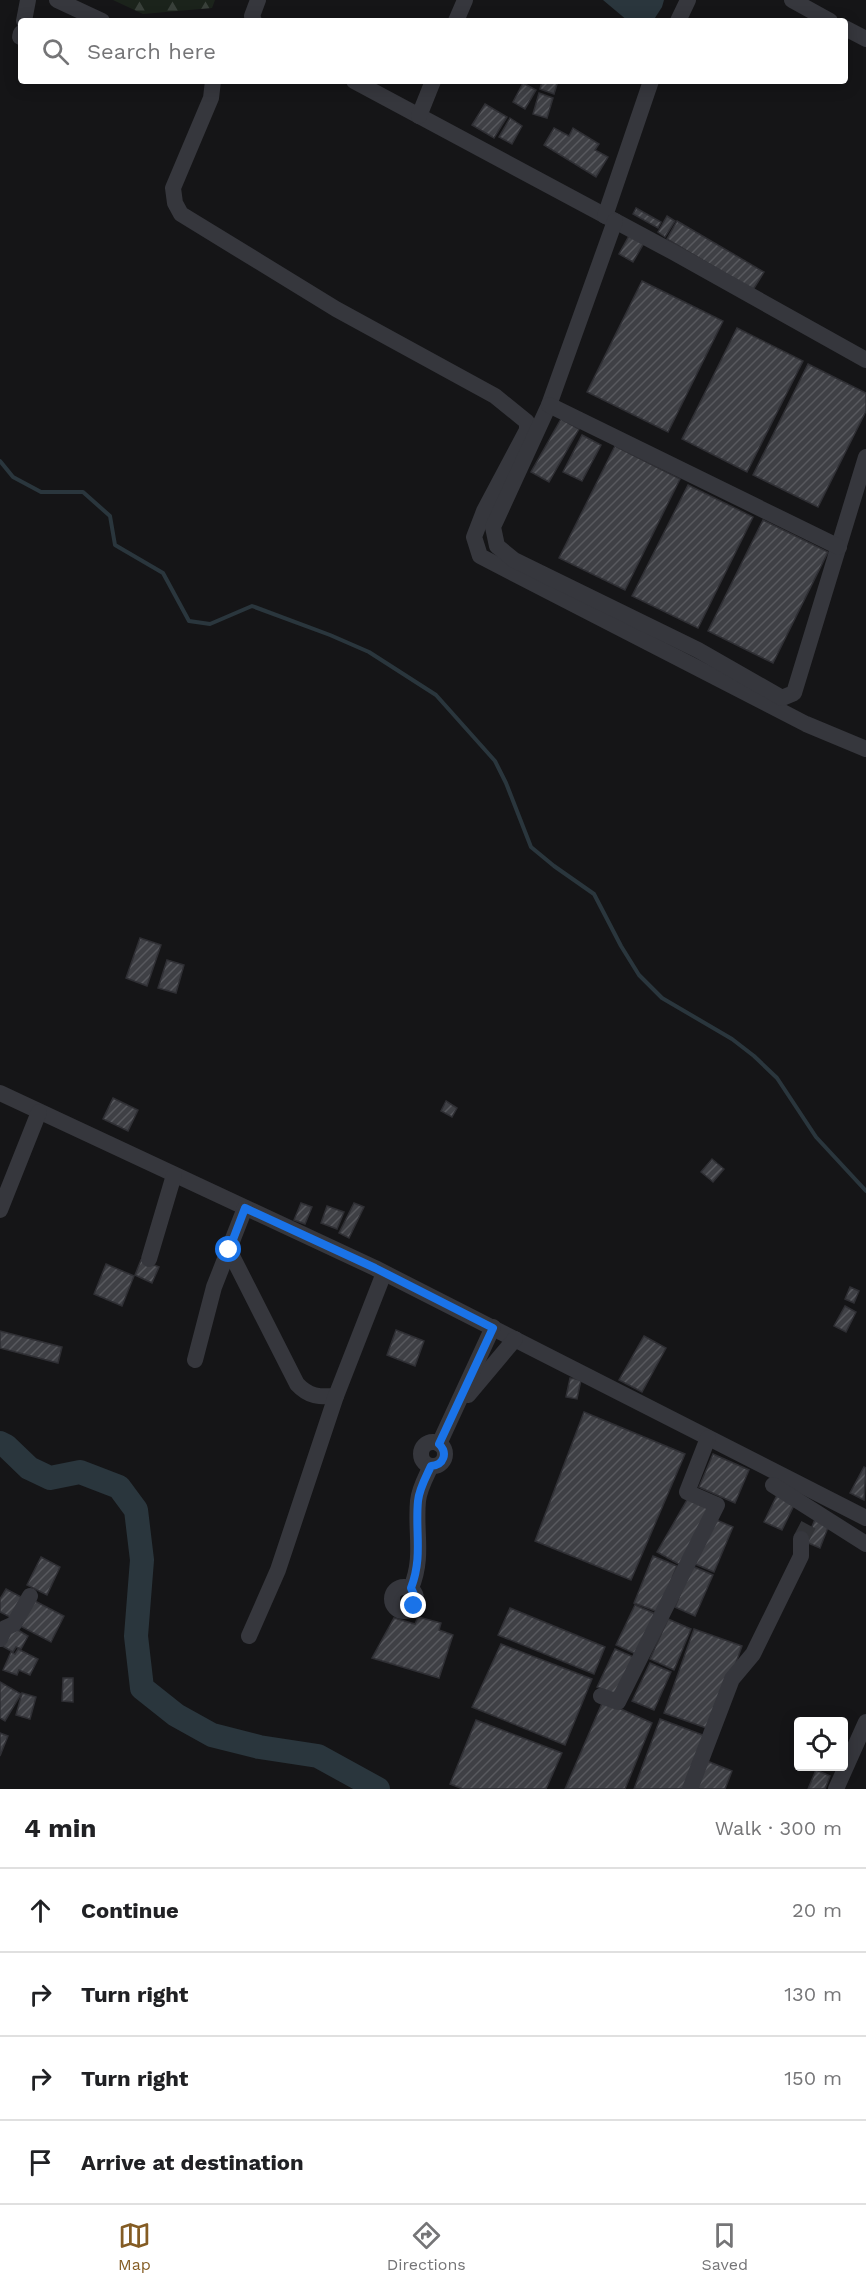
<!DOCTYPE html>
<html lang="en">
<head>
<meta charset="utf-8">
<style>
  :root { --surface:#fff; --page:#f2f2f2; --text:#202124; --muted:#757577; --line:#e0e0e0; --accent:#845c24 }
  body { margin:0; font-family:"Work Sans",sans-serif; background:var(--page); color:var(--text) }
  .controls { position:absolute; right:18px; bottom:18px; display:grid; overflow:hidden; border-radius:6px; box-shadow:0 3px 15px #0003 }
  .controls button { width:54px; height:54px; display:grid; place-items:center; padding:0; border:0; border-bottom:2px solid var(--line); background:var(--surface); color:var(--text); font:30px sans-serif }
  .stop { position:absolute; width:18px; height:18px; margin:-14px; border:4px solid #1a73e8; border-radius:50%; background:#fff }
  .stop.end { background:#1a73e8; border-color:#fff; box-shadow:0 2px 6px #0008 }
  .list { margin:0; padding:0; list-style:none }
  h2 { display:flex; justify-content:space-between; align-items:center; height:78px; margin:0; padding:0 24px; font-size:26px }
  h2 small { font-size:20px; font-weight:400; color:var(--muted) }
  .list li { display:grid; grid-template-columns:39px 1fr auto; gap:18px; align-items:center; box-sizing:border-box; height:84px; padding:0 24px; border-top:2px solid var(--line) }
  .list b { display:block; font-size:22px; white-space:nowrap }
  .list em { font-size:20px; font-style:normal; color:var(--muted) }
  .icon { flex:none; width:33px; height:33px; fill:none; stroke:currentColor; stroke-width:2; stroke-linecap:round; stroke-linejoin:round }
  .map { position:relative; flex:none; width:866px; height:1789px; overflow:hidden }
  .search { position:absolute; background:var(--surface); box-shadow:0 3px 15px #0003; left:18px; right:18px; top:18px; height:66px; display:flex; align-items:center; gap:15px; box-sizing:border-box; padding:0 21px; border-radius:6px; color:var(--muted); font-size:22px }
  .sheet { height:414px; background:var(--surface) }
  nav { display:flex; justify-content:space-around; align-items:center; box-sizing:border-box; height:84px; border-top:2px solid var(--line); background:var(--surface); font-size:16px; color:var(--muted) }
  nav a { display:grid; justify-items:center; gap:3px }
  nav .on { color:var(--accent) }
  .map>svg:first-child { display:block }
  .forest { fill:url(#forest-firs) }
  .water { fill:#2a363d }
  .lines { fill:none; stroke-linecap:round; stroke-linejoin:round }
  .stream { stroke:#2a363d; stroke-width:4 }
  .river { stroke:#2a363d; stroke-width:24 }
  .building { fill:url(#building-hatch); stroke:#2f2f34; stroke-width:1.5 }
  .minor-tunnel { stroke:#323337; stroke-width:16; stroke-dasharray:16 8; stroke-linecap:butt }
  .minor { stroke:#36373d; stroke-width:16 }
  .route { stroke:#1a73e8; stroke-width:8 }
</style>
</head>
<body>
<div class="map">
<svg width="866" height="1789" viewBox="0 0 866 1789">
  <defs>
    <pattern id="forest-firs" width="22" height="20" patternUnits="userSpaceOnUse" patternTransform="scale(1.5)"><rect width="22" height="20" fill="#1b231b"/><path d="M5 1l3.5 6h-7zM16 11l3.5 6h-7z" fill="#39403a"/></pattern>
    <pattern id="building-hatch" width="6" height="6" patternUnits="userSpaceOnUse" patternTransform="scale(1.5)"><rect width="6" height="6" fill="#3f4045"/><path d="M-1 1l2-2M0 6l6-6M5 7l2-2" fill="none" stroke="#58595e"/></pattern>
  </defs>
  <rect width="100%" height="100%" fill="#151517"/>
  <polygon class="forest" points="113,0 215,0 212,8 143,14"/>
  <polygon class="water" points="603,0 664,0 662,7 653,21 628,21"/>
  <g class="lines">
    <polyline class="stream" points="0,461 13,477 41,492 83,492 110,516 115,545 163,573 189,621 210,624 252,606 330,635 369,652 436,695 495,761 506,783 531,847 554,866 594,894 621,946 639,975 662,998 732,1039 754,1056 777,1078 816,1137 866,1191"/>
    <polyline class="river" points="0,1443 6,1446 29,1468 50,1478 80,1472 119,1487 136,1510 142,1560 136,1636 142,1688 176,1715 212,1735 259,1747 318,1756 378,1789"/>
  </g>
  <g class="building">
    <polygon points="542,81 558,81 554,94 540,89"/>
    <polygon points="523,83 536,90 525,109 513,102"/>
    <polygon points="539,93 553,98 547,118 533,114"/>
    <polygon points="485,104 507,117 494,138 472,125"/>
    <polygon points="510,118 522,126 512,144 499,137"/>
    <polygon points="554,128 569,136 573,128 599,144 595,150 608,157 596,177 544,145"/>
    <polygon points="636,208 661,222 658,228 633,214"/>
    <polygon points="667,216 675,221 665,237 658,232"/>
    <polygon points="677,221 764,272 753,290 667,239"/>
    <polygon points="630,234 644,243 633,262 619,254"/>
    <polygon points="642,281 723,321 668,432 587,392"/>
    <polygon points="737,328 803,361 747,472 682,439"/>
    <polygon points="808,364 866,393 866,411 818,507 753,475"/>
    <polygon points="561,419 579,429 549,482 531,472"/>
    <polygon points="582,435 601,445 582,481 563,472"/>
    <polygon points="615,446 680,479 625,590 559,558"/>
    <polygon points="688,485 753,517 698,628 632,596"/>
    <polygon points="763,520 828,552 773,663 708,631"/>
    <polygon points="140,938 161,945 147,986 126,978"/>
    <polygon points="167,960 184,965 176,993 158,988"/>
    <polygon points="113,1098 138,1110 128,1131 103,1119"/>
    <polygon points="446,1101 457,1108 452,1117 441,1111"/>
    <polygon points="712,1159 724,1169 713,1182 701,1172"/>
    <polygon points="301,1203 312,1207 305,1224 294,1220"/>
    <polygon points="354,1203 364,1207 349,1238 339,1233"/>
    <polygon points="327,1206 344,1212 337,1229 321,1223"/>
    <polygon points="141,1260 159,1267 152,1283 135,1275"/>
    <polygon points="106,1264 134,1276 122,1306 94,1294"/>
    <polygon points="850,1287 859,1291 854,1303 845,1299"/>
    <polygon points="845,1306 856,1312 846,1332 834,1326"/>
    <polygon points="396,1330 424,1341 415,1366 387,1355"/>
    <polygon points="0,1331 62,1347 58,1363 0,1348"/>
    <polygon points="644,1336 666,1348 642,1392 619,1380"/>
    <polygon points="570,1378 581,1380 577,1399 566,1397"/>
    <polygon points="584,1412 685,1454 631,1580 535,1541"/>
    <polygon points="713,1454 749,1470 735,1503 699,1487"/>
    <polygon points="864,1467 866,1468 864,1500 850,1493"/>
    <polygon points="779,1491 797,1499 782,1530 764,1522"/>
    <polygon points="691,1493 715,1507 682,1566 657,1552"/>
    <polygon points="714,1519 733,1527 714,1572 695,1564"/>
    <polygon points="815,1519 829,1525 820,1548 806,1542"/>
    <polygon points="653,1556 677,1566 658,1612 634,1603"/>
    <polygon points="41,1557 60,1567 47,1595 27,1585"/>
    <polygon points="692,1566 713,1575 695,1616 675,1607"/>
    <polygon points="6,1589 25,1599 14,1619 0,1612 0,1599"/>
    <polygon points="33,1600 64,1616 51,1642 20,1626"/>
    <polygon points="635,1605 658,1615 640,1656 616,1645"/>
    <polygon points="510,1608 605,1647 594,1674 498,1635"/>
    <polygon points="418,1617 441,1623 439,1630 453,1635 439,1678 372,1658 394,1618 415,1624"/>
    <polygon points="668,1619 691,1629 674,1670 650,1659"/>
    <polygon points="13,1627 28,1636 21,1649 16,1647 13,1652 2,1646"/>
    <polygon points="694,1629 742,1646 712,1730 664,1713"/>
    <polygon points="501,1644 592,1679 565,1745 472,1707"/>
    <polygon points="18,1649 38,1659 30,1675 19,1670 17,1675 3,1670 11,1652 15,1654"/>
    <polygon points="615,1649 638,1659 620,1697 597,1687"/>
    <polygon points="650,1663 671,1672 654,1710 632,1701"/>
    <polygon points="63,1678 73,1678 73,1702 62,1701"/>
    <polygon points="0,1682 21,1694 5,1721 0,1718"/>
    <polygon points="22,1693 36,1697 30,1719 16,1715"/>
    <polygon points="603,1701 652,1723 625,1789 565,1789"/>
    <polygon points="660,1719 708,1737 689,1789 634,1789"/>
    <polygon points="476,1720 562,1753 546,1789 463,1789 450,1784"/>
    <polygon points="0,1733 8,1736 0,1756"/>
    <polygon points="707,1761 732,1771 725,1789 695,1789"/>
    <polygon points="816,1770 830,1776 825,1789 808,1789"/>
  </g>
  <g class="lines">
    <polyline class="minor-tunnel" points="801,1539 811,1520"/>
    <g class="minor">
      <polyline points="57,0 102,21"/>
      <polyline points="792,0 830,21"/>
      <polyline points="24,21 28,0"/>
      <polyline points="254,21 252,16 258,0"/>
      <polyline points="456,21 465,0"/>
      <polyline points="678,21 688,0"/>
      <polyline points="845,28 866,39"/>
      <polyline points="20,37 21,33"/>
      <polyline points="213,81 211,98 173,188 175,203 181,214 336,309 495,396 527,422 527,430 484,511 474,537 480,556 806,724 866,749"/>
      <polyline points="354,81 673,252 866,360"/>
      <polyline points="419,116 433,81"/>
      <polyline points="605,216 651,81"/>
      <polyline points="615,221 549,405 493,527 497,546 514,560 698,650 782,698 794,693 866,457"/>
      <polyline points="549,405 839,547"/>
      <polyline points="0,1093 375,1268 866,1518"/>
      <polyline points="0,1210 39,1112"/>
      <path d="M229 1250 297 1384C309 1397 319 1397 336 1396"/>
      <polyline points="149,1259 174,1175"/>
      <polyline points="195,1360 214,1287 245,1208"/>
      <polyline points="468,1395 515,1339"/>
      <circle cx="433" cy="1454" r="12"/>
      <polyline points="439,1444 493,1327"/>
      <polyline points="773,1485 866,1544"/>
      <circle cx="404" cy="1599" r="12"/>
      <path d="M411 1588C424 1557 415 1532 418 1501 419 1489 426 1477 431 1466"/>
      <polyline points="249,1636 278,1570 336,1396 384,1273"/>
      <polyline points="0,1639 5,1628 14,1624 30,1596"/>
      <polyline points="601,1696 618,1702 717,1505 687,1492 708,1438"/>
      <polyline points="690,1789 732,1679 753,1654 801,1556 801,1539"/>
      <polyline points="836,1789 866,1722"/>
    </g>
  </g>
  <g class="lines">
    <path class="route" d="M229 1250 245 1208 375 1268 493 1328 439 1444C448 1453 444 1465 431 1466 426 1477 419 1489 418 1501 415 1532 423 1557 411 1588L416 1599 414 1606"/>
  </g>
</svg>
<div class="controls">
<button><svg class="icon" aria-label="locate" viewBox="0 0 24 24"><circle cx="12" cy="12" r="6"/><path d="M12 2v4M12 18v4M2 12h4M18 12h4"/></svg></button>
</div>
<div class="stop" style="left:229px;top:1250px"></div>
<div class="stop end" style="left:414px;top:1606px"></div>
<div class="search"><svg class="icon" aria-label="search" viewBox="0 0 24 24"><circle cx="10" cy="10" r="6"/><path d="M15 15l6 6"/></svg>Search here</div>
</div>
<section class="sheet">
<h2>4 min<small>Walk · 300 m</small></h2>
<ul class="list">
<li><svg class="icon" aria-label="ahead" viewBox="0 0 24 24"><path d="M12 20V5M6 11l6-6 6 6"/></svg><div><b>Continue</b></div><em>20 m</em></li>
<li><svg class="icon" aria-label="right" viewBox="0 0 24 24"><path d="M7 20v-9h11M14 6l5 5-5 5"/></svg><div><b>Turn right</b></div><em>130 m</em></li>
<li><svg class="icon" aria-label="right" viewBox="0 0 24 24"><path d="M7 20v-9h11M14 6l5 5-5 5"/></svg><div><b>Turn right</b></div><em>150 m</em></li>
<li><svg class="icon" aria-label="arrive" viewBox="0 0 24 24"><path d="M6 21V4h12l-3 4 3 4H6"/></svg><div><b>Arrive at destination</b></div></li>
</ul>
</section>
<nav>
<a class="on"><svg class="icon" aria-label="map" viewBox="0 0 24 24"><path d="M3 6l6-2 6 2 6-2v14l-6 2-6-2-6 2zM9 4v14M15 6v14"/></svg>Map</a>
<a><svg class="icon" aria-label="directions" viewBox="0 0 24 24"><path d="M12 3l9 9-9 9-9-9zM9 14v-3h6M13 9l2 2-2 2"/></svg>Directions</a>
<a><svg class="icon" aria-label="saved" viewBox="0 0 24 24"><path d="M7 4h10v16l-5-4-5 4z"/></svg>Saved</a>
</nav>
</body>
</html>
